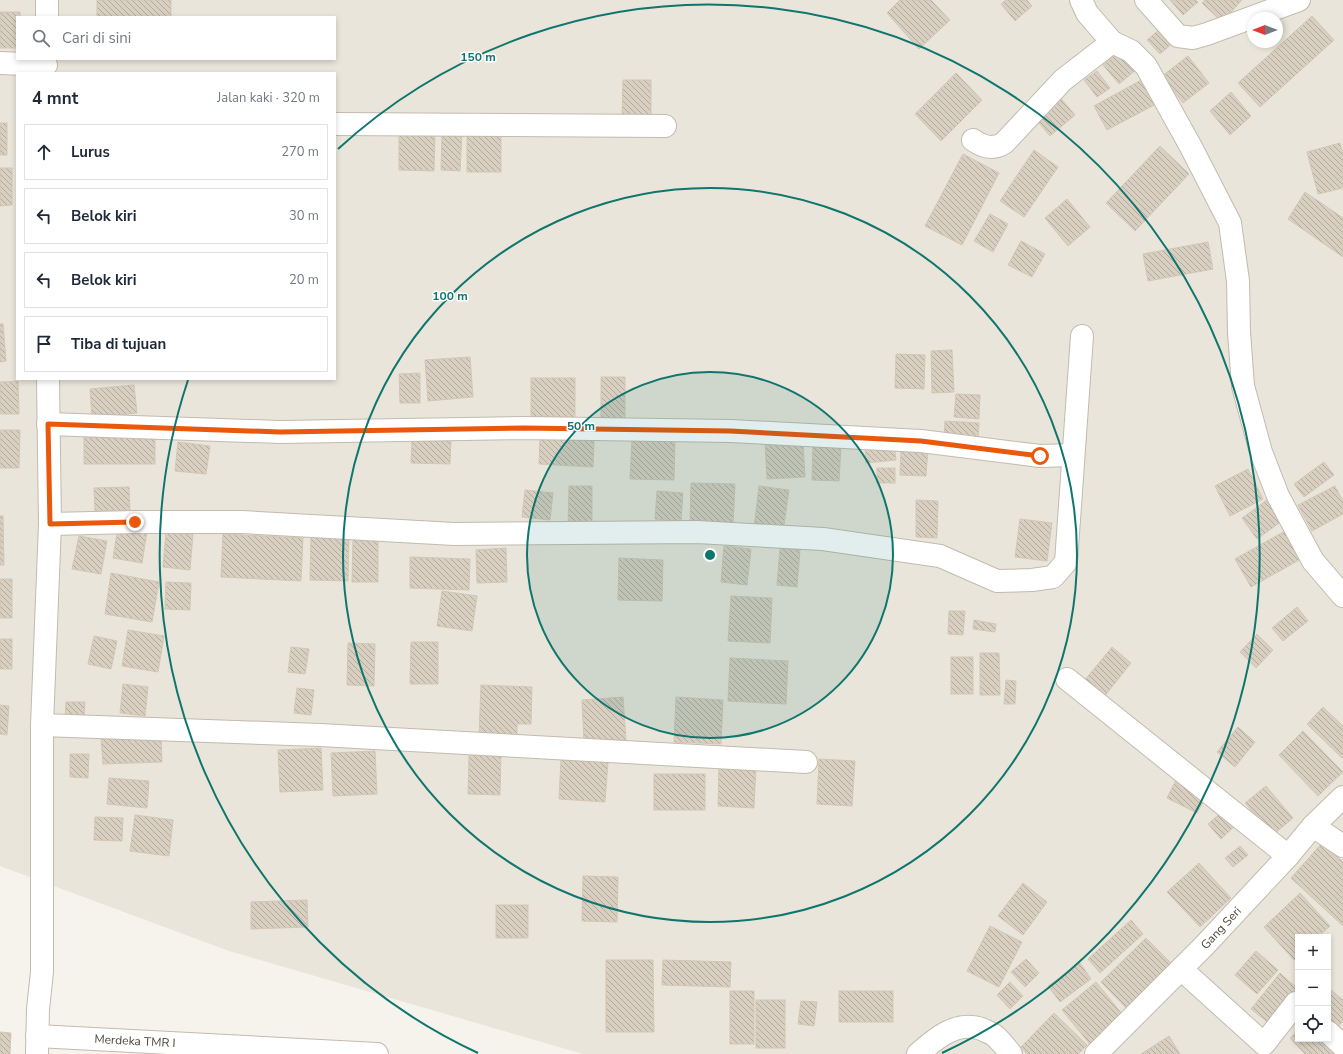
<!DOCTYPE html>
<html lang="id">
<head>
<meta charset="utf-8">
<style>
  :root { --surface:#fff; --page:#f6f6f7; --text:#1f2937; --muted:#747a83; --line:#e0e1e3 }
  body { margin:0; font-family:"Nunito Sans",sans-serif; background:var(--page); color:var(--text) }
  .controls { position:absolute; right:12px; bottom:12px; display:grid; overflow:hidden; border-radius:0px; box-shadow:0 2px 6px #0003 }
  .controls button { width:36px; height:36px; display:grid; place-items:center; padding:0; border:0; border-bottom:1px solid var(--line); background:var(--surface); color:var(--text); font:20px sans-serif }
  .compass { position:absolute; left:1247px; top:12px; width:36px; height:36px; border-radius:50%; background:var(--surface); box-shadow:0 2px 6px #0003; rotate:270deg }
  .stop { position:absolute; width:12px; height:12px; margin:-9px; border:3px solid #ea580c; border-radius:50%; background:#fff }
  .stop.end { background:#ea580c; border-color:#fff; box-shadow:0 1px 4px #0008 }
  .list { margin:0; padding:0; list-style:none }
  h2 { display:flex; justify-content:space-between; align-items:center; height:52px; margin:0; padding:0 16px; font-size:17px }
  h2 small { font-size:13px; font-weight:400; color:var(--muted) }
  .list li { display:grid; grid-template-columns:26px 1fr auto; gap:12px; align-items:center; box-sizing:border-box; height:56px; margin:0 8px 8px; padding:0 8px; border:1px solid var(--line); border-radius:0px }
  .list b { display:block; font-size:15px; white-space:nowrap }
  .list em { font-size:13px; font-style:normal; color:var(--muted) }
  .icon { flex:none; width:22px; height:22px; fill:none; stroke:currentColor; stroke-width:2; stroke-linecap:round; stroke-linejoin:round }
  .map { position:relative; flex:none; width:1343px; height:1054px; overflow:hidden }
  .search { position:absolute; background:var(--surface); box-shadow:0 2px 6px #0003; left:16px; top:16px; width:320px; height:44px; display:flex; align-items:center; gap:10px; box-sizing:border-box; padding:0 14px; border-radius:0px; color:var(--muted); font-size:15px }
  .panel { position:absolute; background:var(--surface); box-shadow:0 2px 6px #0003; left:16px; top:72px; width:320px; height:308px; border-radius:0px }
  .map>svg:first-child { display:block }
  .residential { fill:#eae5da; fill-rule:evenodd }
  .building { fill:url(#building-back-hatch); stroke:#d3c7b4 }
  .lines { fill:none; stroke-linecap:round; stroke-linejoin:round }
  .minor-casing { stroke:#c2bbae; stroke-width:24 }
  .minor { stroke:#fff; stroke-width:22 }
  .route { stroke:#ea580c; stroke-width:5 }
  .ring { fill:none; stroke:#0f766e; stroke-width:2 }
  .labels { text-anchor:middle; stroke-width:3; stroke-linejoin:round; paint-order:stroke }
  .street-label { font-size:12px; fill:#4b4439; stroke:#fff }
  .centre { fill:#0f766e; stroke:#fff; stroke-width:2 }
  .ring-label { font-size:12px; text-anchor:middle; font-weight:bold; fill:#0f766e; stroke:#fff; stroke-width:3; stroke-linejoin:round; paint-order:stroke }
</style>
</head>
<body>
<div class="map">
<svg width="1343" height="1054" viewBox="0 0 1343 1054">
  <defs>
    <pattern id="building-back-hatch" width="6" height="6" patternUnits="userSpaceOnUse"><rect width="6" height="6" fill="#d8cfc1"/><path d="M-1 5l2 2M0 0l6 6M5-1l2 2" fill="none" stroke="#b1aa9e"/></pattern>
  </defs>
  <rect width="100%" height="100%" fill="#f6f3ec"/>
  <path class="residential" d="M0 0H1343V1054H583L229 951 0 866ZM17 17H335V59H17ZM1253 18H1277V42H1253ZM17 73H335V379H17ZM1298 937H1328V1039H1298Z"/>
  <g class="building">
    <rect x="97" y="0" width="74" height="17"/>
    <polygon points="900,0 931,0 950,20 919,49 887,13"/>
    <polygon points="1006,0 1027,0 1032,6 1015,21 1001,4"/>
    <polygon points="1170,0 1196,0 1198,2 1183,15"/>
    <polygon points="1205,0 1242,0 1222,22 1202,3"/>
    <polygon points="0,12 20,12 20,17 17,17 17,48 0,48"/>
    <polygon points="1312,16 1334,40 1260,107 1238,83"/>
    <polygon points="1162,27 1174,42 1160,54 1147,40"/>
    <polygon points="1121,50 1137,69 1119,84 1103,65"/>
    <polygon points="1188,56 1209,83 1183,103 1162,76"/>
    <polygon points="1097,71 1110,88 1097,97 1084,80"/>
    <polygon points="956,73 982,100 941,141 915,114"/>
    <polygon points="1145,78 1158,103 1107,130 1094,106"/>
    <polygon points="623,80 651,80 651,119 622,118"/>
    <polygon points="1231,92 1251,116 1230,135 1210,111"/>
    <polygon points="1059,96 1075,115 1050,136 1034,117"/>
    <rect x="0" y="123" width="7" height="32"/>
    <polygon points="399,133 435,133 434,171 399,170"/>
    <polygon points="442,133 462,133 460,171 441,170"/>
    <rect x="467" y="133" width="34" height="39"/>
    <polygon points="1340,143 1343,154 1343,188 1318,194 1307,152"/>
    <polygon points="1160,146 1189,174 1135,231 1106,203"/>
    <polygon points="1034,150 1058,167 1024,217 1000,201"/>
    <polygon points="963,154 999,173 962,245 925,226"/>
    <polygon points="0,168 12,168 12,205 0,206"/>
    <polygon points="1305,192 1343,218 1343,257 1288,219"/>
    <polygon points="1067,199 1090,227 1068,246 1045,218"/>
    <polygon points="990,214 1008,224 993,252 974,241"/>
    <polygon points="1021,241 1045,254 1032,277 1008,265"/>
    <polygon points="1208,242 1213,269 1148,281 1143,254"/>
    <polygon points="0,324 3,324 6,361 0,362"/>
    <polygon points="952,350 954,392 932,393 931,351"/>
    <polygon points="896,354 925,355 924,389 895,388"/>
    <polygon points="470,357 473,397 428,401 425,360"/>
    <polygon points="420,373 420,403 400,403 399,374"/>
    <polygon points="601,377 625,377 625,421 601,420"/>
    <rect x="531" y="378" width="44" height="39"/>
    <polygon points="18,381 19,414 0,414 0,382"/>
    <polygon points="134,385 137,413 92,418 90,389"/>
    <polygon points="956,394 980,395 979,419 954,417"/>
    <polygon points="945,421 979,423 978,441 944,439"/>
    <polygon points="0,430 20,430 19,468 0,468"/>
    <rect x="84" y="437" width="71" height="27"/>
    <polygon points="540,437 594,440 593,467 539,464"/>
    <polygon points="632,437 675,439 674,480 630,479"/>
    <polygon points="412,439 451,440 450,464 411,463"/>
    <polygon points="178,442 210,446 206,474 175,471"/>
    <polygon points="803,442 805,477 767,479 765,443"/>
    <polygon points="894,444 896,460 866,463 865,448"/>
    <polygon points="813,445 841,446 839,481 812,480"/>
    <polygon points="901,447 928,448 926,476 900,475"/>
    <polygon points="1324,462 1334,475 1304,497 1294,484"/>
    <rect x="877" y="468" width="18" height="15"/>
    <polygon points="1248,469 1263,499 1230,516 1215,486"/>
    <polygon points="691,483 735,484 733,525 690,524"/>
    <polygon points="569,486 592,486 592,528 568,528"/>
    <polygon points="759,486 789,490 783,532 754,528"/>
    <polygon points="1335,486 1343,501 1343,514 1312,531 1298,505"/>
    <polygon points="129,487 130,510 95,511 94,488"/>
    <polygon points="525,490 553,493 550,520 522,517"/>
    <polygon points="657,491 683,493 681,521 655,519"/>
    <polygon points="916,500 938,501 937,538 916,537"/>
    <polygon points="1267,500 1282,521 1257,539 1242,518"/>
    <polygon points="0,516 3,516 4,565 0,565"/>
    <polygon points="1020,519 1052,523 1047,561 1015,557"/>
    <polygon points="118,527 147,532 142,563 113,558"/>
    <polygon points="1285,531 1301,559 1251,587 1235,559"/>
    <polygon points="166,532 193,534 190,570 163,567"/>
    <polygon points="311,532 349,534 348,581 310,580"/>
    <polygon points="223,534 303,538 301,581 221,577"/>
    <polygon points="79,536 107,541 101,574 72,569"/>
    <polygon points="353,539 378,539 378,582 352,582"/>
    <polygon points="724,546 751,549 747,585 721,582"/>
    <polygon points="506,548 507,582 477,583 476,550"/>
    <polygon points="780,548 800,550 797,587 777,585"/>
    <polygon points="410,557 470,559 469,590 410,588"/>
    <polygon points="619,558 663,560 662,601 618,600"/>
    <polygon points="111,573 159,582 152,622 105,614"/>
    <rect x="0" y="579" width="12" height="39"/>
    <polygon points="166,582 191,583 190,610 165,609"/>
    <polygon points="442,591 477,596 472,631 437,626"/>
    <polygon points="731,596 772,598 770,643 728,641"/>
    <polygon points="1297,607 1308,621 1283,641 1272,628"/>
    <polygon points="949,611 965,611 963,635 948,634"/>
    <polygon points="974,620 996,624 995,632 973,629"/>
    <polygon points="128,630 164,636 158,672 122,666"/>
    <polygon points="1257,634 1273,650 1256,668 1240,652"/>
    <polygon points="94,636 117,641 111,669 88,664"/>
    <rect x="0" y="639" width="12" height="30"/>
    <polygon points="411,642 438,642 438,684 410,684"/>
    <polygon points="348,643 375,644 374,686 347,685"/>
    <polygon points="291,647 309,649 305,674 288,672"/>
    <polygon points="1112,647 1131,663 1104,697 1084,681"/>
    <polygon points="980,653 999,653 1000,695 980,695"/>
    <rect x="951" y="657" width="22" height="37"/>
    <polygon points="730,658 788,661 786,704 728,701"/>
    <polygon points="1006,680 1016,681 1015,704 1004,704"/>
    <polygon points="123,684 148,687 145,716 120,713"/>
    <polygon points="481,685 532,687 531,724 517,724 517,735 479,735"/>
    <polygon points="297,688 314,690 311,715 294,713"/>
    <polygon points="623,697 626,740 584,742 582,700"/>
    <polygon points="676,697 723,700 721,744 674,742"/>
    <polygon points="66,702 85,702 84,720 65,719"/>
    <polygon points="0,705 9,706 7,735 0,734"/>
    <polygon points="1323,707 1343,726 1343,757 1342,758 1307,724"/>
    <polygon points="1238,727 1255,742 1235,767 1217,752"/>
    <polygon points="1303,731 1343,772 1318,796 1279,755"/>
    <polygon points="161,737 162,762 103,764 101,739"/>
    <polygon points="321,748 323,790 280,792 278,750"/>
    <polygon points="375,751 377,794 333,796 331,753"/>
    <polygon points="70,754 89,754 88,778 70,777"/>
    <polygon points="469,755 501,755 500,795 468,794"/>
    <polygon points="561,759 608,762 605,802 559,799"/>
    <polygon points="819,759 855,761 852,806 817,804"/>
    <polygon points="719,764 756,766 754,808 718,806"/>
    <rect x="654" y="774" width="51" height="36"/>
    <polygon points="109,778 149,781 147,808 107,804"/>
    <polygon points="1176,780 1207,795 1197,813 1167,798"/>
    <polygon points="1266,786 1293,818 1273,835 1245,803"/>
    <polygon points="1225,809 1238,823 1221,839 1208,824"/>
    <polygon points="135,815 173,820 169,856 130,851"/>
    <polygon points="95,817 123,818 122,841 94,840"/>
    <polygon points="1322,843 1343,862 1343,926 1291,878"/>
    <polygon points="1240,846 1248,855 1233,867 1225,858"/>
    <polygon points="1199,863 1231,898 1200,927 1167,892"/>
    <polygon points="583,876 618,877 617,922 582,921"/>
    <polygon points="1023,883 1047,902 1023,935 998,916"/>
    <polygon points="1300,893 1330,926 1318,937 1298,937 1298,956 1294,960 1264,927"/>
    <polygon points="307,900 308,927 251,929 251,902"/>
    <rect x="496" y="905" width="32" height="33"/>
    <polygon points="1131,920 1143,934 1100,973 1088,959"/>
    <polygon points="990,926 1022,942 999,987 967,971"/>
    <polygon points="1146,938 1174,966 1128,1010 1101,982"/>
    <polygon points="1256,951 1278,970 1257,994 1235,975"/>
    <polygon points="1026,959 1039,973 1025,987 1011,972"/>
    <polygon points="606,960 653,960 654,1032 606,1032"/>
    <polygon points="663,960 731,962 730,987 662,985"/>
    <polygon points="1080,963 1091,979 1060,1002 1048,986"/>
    <polygon points="1280,973 1298,989 1298,990 1270,1024 1251,1009"/>
    <polygon points="1010,982 1023,996 1010,1009 997,995"/>
    <polygon points="1096,982 1127,1020 1093,1048 1062,1010"/>
    <polygon points="1330,989 1343,1000 1343,1021 1333,1033 1328,1029 1328,991"/>
    <rect x="730" y="991" width="24" height="53"/>
    <rect x="839" y="991" width="54" height="31"/>
    <rect x="756" y="1000" width="29" height="48"/>
    <polygon points="801,1001 817,1002 814,1026 798,1024"/>
    <polygon points="1054,1013 1087,1045 1078,1054 1027,1054 1021,1047"/>
    <polygon points="1298,1031 1298,1039 1327,1039 1336,1054 1305,1054 1290,1038"/>
    <polygon points="0,1032 11,1033 10,1054 0,1054"/>
    <polygon points="1169,1036 1180,1054 1141,1054"/>
  </g>
  <g class="lines">
    <g class="minor-casing">
      <g id="minor">
        <polyline points="1081,0 1087,13 1112,42 1131,51 1146,66 1191,147 1230,223 1238,281 1239,332 1243,386 1261,452 1278,496 1313,561 1343,596"/>
        <polyline points="1146,0 1178,36 1193,38 1207,34 1299,0"/>
        <polyline points="47,17 47,0"/>
        <polyline points="0,63 46,65"/>
        <polyline points="335,124 665,126"/>
        <path d="M973 140C983 147 993 150 1004 143L1063 80 1112 42"/>
        <polyline points="48,424 280,432 524,428 731,431 921,441 1040,456 1073,455"/>
        <polyline points="50,524 135,522 242,522 454,534 697,532 823,539 940,556 997,581 1032,580 1053,577 1066,562 1082,336"/>
        <polyline points="1067,679 1288,856"/>
        <polyline points="42,725 320,735 806,762"/>
        <polyline points="1313,826 1343,846"/>
        <polyline points="1181,969 1264,1044 1296,1003 1298,1005"/>
        <polyline points="1328,1032 1343,1046"/>
        <polyline points="37,1036 377,1054"/>
        <polyline points="37,1054 38,1009 42,972 42,725 50,524 48,379"/>
        <path d="M918 1054C936 1038 958 1019 984 1030 987 1032 992 1033 995 1036 1001 1041 1006 1048 1011 1054"/>
        <polyline points="1096,1054 1204,946 1288,856 1313,826 1343,797"/>
      </g>
    </g>
    <use href="#minor" class="minor"/>
  </g>
  <g class="lines">
    <polyline class="route" points="135,522 50,524 48,424 280,432 524,428 730,431 921,441 1040,456"/>
  </g>
  <circle cx="710" cy="555" r="183" fill="#0f766e" fill-opacity=".12"/>
  <g class="ring">
    <circle cx="710" cy="555" r="183"/>
    <circle cx="710" cy="555" r="367"/>
    <path d="M478 1053A550 550 0 0 1 188 380M338 149A550 550 0 1 1 942 1053"/>
  </g>
  <g class="labels">
    <g class="street-label">
      <text transform="translate(1221 928) rotate(-47)" y="4">Gang Seri</text>
      <text transform="translate(135 1041) rotate(3)" y="4">Merdeka TMR I</text>
    </g>
  </g>
  <circle cx="710" cy="555" r="6" class="centre"/>
  <g class="ring-label">
    <text x="478" y="61">150 m</text>
    <text x="450" y="300">100 m</text>
    <text x="581" y="430">50 m</text>
  </g>
</svg>
<div class="controls">
<button>+</button>
<button>−</button>
<button><svg class="icon" aria-label="locate" viewBox="0 0 24 24"><circle cx="12" cy="12" r="6"/><path d="M12 2v4M12 18v4M2 12h4M18 12h4"/></svg></button>
</div>
<svg class="compass" viewBox="-18 -18 36 36"><path d="M0-13l5 13h-10z" fill="#e53935"/><path d="M0 13l5-13h-10z" fill="#747a83"/></svg>
<div class="stop" style="left:1040px;top:456px"></div>
<div class="stop end" style="left:135px;top:522px"></div>
<div class="search"><svg class="icon" aria-label="search" viewBox="0 0 24 24"><circle cx="10" cy="10" r="6"/><path d="M15 15l6 6"/></svg>Cari di sini</div>
<section class="panel">
<h2>4 mnt<small>Jalan kaki · 320 m</small></h2>
<ul class="list">
<li><svg class="icon" aria-label="ahead" viewBox="0 0 24 24"><path d="M12 20V5M6 11l6-6 6 6"/></svg><div><b>Lurus</b></div><em>270 m</em></li>
<li><svg class="icon" aria-label="left" viewBox="0 0 24 24"><path d="M17 20v-9H6M10 6l-5 5 5 5"/></svg><div><b>Belok kiri</b></div><em>30 m</em></li>
<li><svg class="icon" aria-label="left" viewBox="0 0 24 24"><path d="M17 20v-9H6M10 6l-5 5 5 5"/></svg><div><b>Belok kiri</b></div><em>20 m</em></li>
<li><svg class="icon" aria-label="arrive" viewBox="0 0 24 24"><path d="M6 21V4h12l-3 4 3 4H6"/></svg><div><b>Tiba di tujuan</b></div></li>
</ul>
</section>
</div>
</body>
</html>
